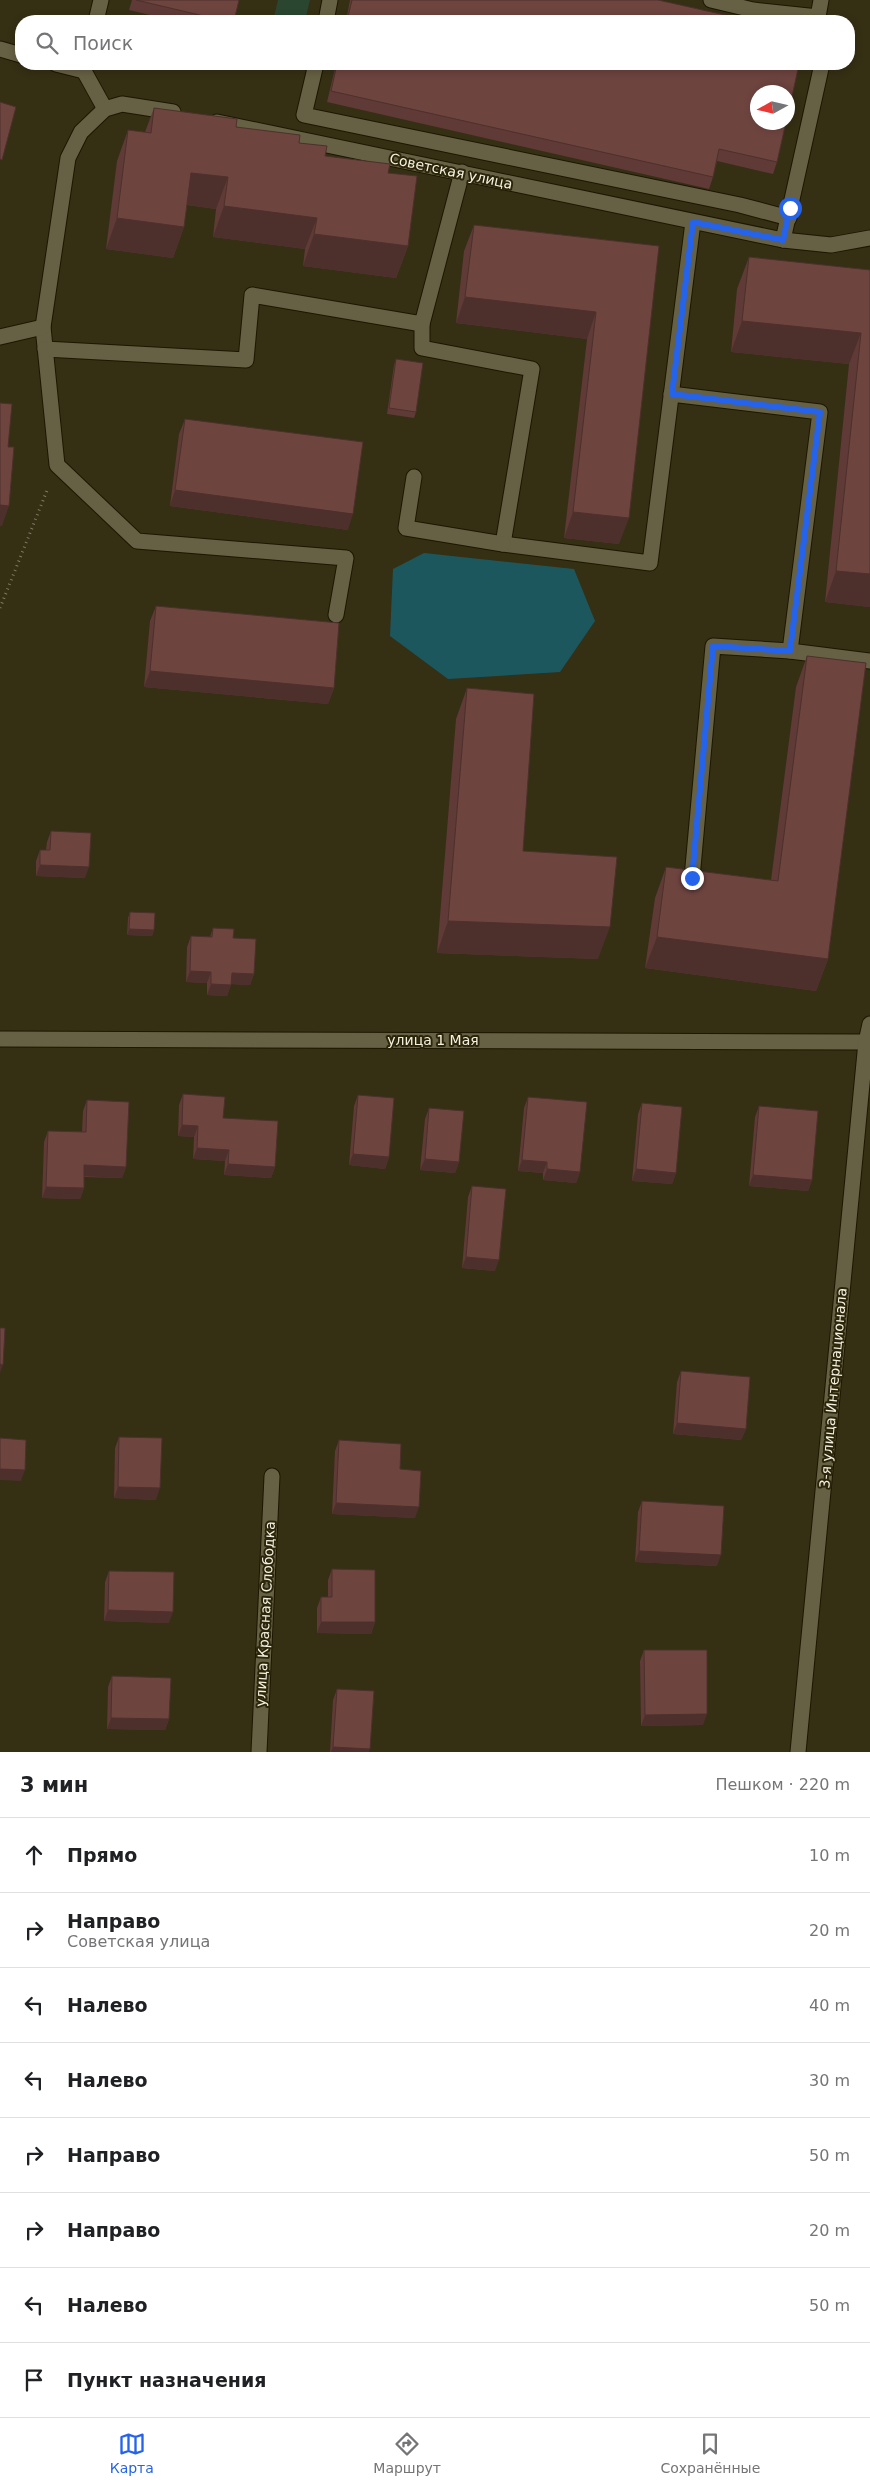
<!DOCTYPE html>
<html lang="ru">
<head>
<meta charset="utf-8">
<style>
  :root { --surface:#fff; --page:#f2f2f2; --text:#202124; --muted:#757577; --line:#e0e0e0; --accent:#2563eb }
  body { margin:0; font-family:"DejaVu Sans",sans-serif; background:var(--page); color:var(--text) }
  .compass { position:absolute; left:750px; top:85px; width:45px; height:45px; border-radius:50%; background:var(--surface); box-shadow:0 2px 8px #0003; rotate:262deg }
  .stop { position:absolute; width:15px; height:15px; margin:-11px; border:4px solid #2563eb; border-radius:50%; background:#fff }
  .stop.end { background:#2563eb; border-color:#fff; box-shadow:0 1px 5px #0008 }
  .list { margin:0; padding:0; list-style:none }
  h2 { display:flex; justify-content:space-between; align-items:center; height:65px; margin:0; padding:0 20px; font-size:21px }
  h2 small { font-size:16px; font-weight:400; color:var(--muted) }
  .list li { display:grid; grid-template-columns:32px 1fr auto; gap:15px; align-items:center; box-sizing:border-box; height:75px; padding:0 20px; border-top:1px solid var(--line) }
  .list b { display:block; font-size:19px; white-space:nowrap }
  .list p { margin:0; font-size:16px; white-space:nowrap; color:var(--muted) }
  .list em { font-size:16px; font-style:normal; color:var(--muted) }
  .icon { flex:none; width:28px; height:28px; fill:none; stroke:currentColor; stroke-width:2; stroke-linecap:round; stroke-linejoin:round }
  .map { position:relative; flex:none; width:870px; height:1752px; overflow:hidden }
  .search { position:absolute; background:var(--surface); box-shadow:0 2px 8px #0003; left:15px; right:15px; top:15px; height:55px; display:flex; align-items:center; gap:12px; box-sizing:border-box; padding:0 18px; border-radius:20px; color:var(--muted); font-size:19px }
  .sheet { height:665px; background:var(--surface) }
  nav { display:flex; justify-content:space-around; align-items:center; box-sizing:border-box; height:70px; border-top:1px solid var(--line); background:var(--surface); font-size:14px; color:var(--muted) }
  nav a { display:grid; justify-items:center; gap:2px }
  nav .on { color:var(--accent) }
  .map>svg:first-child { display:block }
  .green { fill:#2a4530 }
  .water { fill:#1d575e }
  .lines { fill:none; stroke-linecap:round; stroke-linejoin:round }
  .minor-casing { stroke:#1c1700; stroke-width:17 }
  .path { stroke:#7f7a63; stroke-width:3; stroke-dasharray:1 4; stroke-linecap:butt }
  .minor { stroke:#666044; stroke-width:15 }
  .wall { fill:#5f3a36 }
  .shaded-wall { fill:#4d302c }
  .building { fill:#6e443f; stroke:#4d302c }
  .route { stroke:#2563eb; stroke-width:6 }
  .labels { text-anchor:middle; stroke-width:4; stroke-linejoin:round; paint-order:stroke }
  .street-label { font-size:14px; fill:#f5f1e1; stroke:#2b250a }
</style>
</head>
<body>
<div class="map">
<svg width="870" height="1752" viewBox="0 0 870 1752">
  <rect width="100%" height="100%" fill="#352f14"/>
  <polygon class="green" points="278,0 310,0 305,21 273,21"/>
  <polygon class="water" points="424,553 574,569 595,621 560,672 448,679 390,636 393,569"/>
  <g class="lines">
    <g class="minor-casing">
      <g id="minor">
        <polyline points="711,0 753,10 818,17 821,0"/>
        <polyline points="96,21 101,0"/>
        <polyline points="326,21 330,0"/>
        <polyline points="0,49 21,55"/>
        <polyline points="56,64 84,71 105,109"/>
        <polyline points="316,64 304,115 740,205 789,218"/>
        <polyline points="173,112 122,104 105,109 81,132 68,158 43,327 57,465 137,541 346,558 336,615"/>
        <polyline points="217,122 783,240 831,245 870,238"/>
        <polyline points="783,240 822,64"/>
        <polyline points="422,324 422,348 532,369 503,544 650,563 693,222"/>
        <polyline points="0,337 43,327"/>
        <polyline points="45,349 246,360 252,295 422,324 462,172"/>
        <polyline points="671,394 820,412 790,651 870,661"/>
        <polyline points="414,477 406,528 503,544"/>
        <polyline points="692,878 713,646 790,651"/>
        <polyline points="0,1039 866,1042"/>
        <polyline points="259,1752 272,1476"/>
        <polyline points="798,1752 866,1042 870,1024"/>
      </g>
    </g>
    <polyline class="path" points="0,608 48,488"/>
    <use href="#minor" class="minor"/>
  </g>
  <g class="wall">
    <polygon points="132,0 239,0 234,21 175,21 129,10"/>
    <polygon points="350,0 658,0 742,21 346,21"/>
    <polygon points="336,64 799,64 777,162 773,174 717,161 713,177 709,189 327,102"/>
    <polygon points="154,108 236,127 299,143 325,156 388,173 408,246 396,278 303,266 305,249 213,237 216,209 187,205 184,227 173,258 106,249 117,161 128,130 145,132"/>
    <polygon points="474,225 659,246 619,544 564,538 587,339 456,323 464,251"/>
    <polygon points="749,257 870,270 870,607 825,602 849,364 731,352 737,289"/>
    <polygon points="396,359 416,412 414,418 387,414 394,365"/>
    <polygon points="185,419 348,530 170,506 179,434"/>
    <polygon points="156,606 334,688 328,704 144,687 150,621"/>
    <polygon points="807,656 828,959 816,991 645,968 655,898 666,867 771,880 796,687"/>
    <polygon points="467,688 523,851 598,959 437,953 456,719"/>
    <polygon points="51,831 85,878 36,876 36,861 40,850 46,850 47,842"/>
    <polygon points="130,912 154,930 152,936 127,935 128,918"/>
    <polygon points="213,928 233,938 254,974 250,985 231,984 227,996 207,995 207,983 186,982 187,947 191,936 210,937"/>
    <polygon points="183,1094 223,1118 275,1167 271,1178 224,1175 225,1161 193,1159 194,1137 178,1136 179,1105"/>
    <polygon points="358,1095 389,1157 385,1169 349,1165 354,1106"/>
    <polygon points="528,1097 580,1172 576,1183 543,1180 543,1173 518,1171 524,1108"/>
    <polygon points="87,1100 126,1167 122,1178 84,1177 84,1188 80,1199 42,1198 44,1142 48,1131 82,1132 83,1111"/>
    <polygon points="642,1103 676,1173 672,1184 632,1181 638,1114"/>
    <polygon points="759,1106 812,1180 808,1191 749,1186 755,1117"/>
    <polygon points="429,1108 459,1162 455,1173 420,1170 425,1119"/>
    <polygon points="472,1186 495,1271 462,1268 468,1197"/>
    <polygon points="681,1371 746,1429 741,1440 673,1434 677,1382"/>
    <polygon points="119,1437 156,1500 114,1498 115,1448"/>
    <polygon points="339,1440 400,1469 415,1518 332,1514 335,1451"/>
    <polygon points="642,1501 717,1566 635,1562 638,1512"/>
    <polygon points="332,1569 375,1622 371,1634 317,1633 317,1608 321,1597 328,1597 328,1580"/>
    <polygon points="109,1571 169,1623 104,1621 105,1582"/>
    <polygon points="644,1650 703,1725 641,1726 640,1661"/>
    <polygon points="112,1676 169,1719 165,1730 107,1729 108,1687"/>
    <polygon points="337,1689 369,1752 330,1752 333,1700"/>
  </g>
  <g class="shaded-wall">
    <polygon points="191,173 228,177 216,209 180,204"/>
    <polygon points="224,206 317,218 305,249 213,237"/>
    <polygon points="117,218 184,227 173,258 106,249"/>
    <polygon points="314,234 408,246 396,278 303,266"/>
    <polygon points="465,297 596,312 587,339 456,323"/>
    <polygon points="742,321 861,333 849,364 731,352"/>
    <polygon points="175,490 353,514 348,530 170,506"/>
    <polygon points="0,505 9,506 2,526 0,526"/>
    <polygon points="573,512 629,518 619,544 564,538"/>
    <polygon points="836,571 870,574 870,607 825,602"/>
    <polygon points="150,671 334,688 328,704 144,687"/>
    <polygon points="40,865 89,867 85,878 36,876"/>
    <polygon points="448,921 610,927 598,959 437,953"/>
    <polygon points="129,929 154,930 152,936 127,935"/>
    <polygon points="657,937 828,959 816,991 645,968"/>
    <polygon points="190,971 211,972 207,983 186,982"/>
    <polygon points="232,973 254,974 250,985 228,984"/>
    <polygon points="211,984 231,985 227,996 207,995"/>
    <polygon points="182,1125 198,1126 194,1137 178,1136"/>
    <polygon points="197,1148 229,1150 225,1161 193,1159"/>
    <polygon points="353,1154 389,1157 385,1169 349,1165"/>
    <polygon points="425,1159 459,1162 455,1173 420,1170"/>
    <polygon points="522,1160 547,1162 543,1173 518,1171"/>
    <polygon points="228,1164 275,1167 271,1178 224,1175"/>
    <polygon points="84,1165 126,1167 122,1178 80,1176"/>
    <polygon points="547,1169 580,1172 576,1183 543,1180"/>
    <polygon points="636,1169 676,1173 672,1184 632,1181"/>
    <polygon points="753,1175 812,1180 808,1191 749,1186"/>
    <polygon points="46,1187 84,1188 80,1199 42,1198"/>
    <polygon points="466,1257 499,1260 495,1271 462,1268"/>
    <polygon points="0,1364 3,1365 0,1373"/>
    <polygon points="677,1423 746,1429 741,1440 673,1434"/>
    <polygon points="0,1469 25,1470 21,1481 0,1480"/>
    <polygon points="118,1487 160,1488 156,1500 114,1498"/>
    <polygon points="336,1503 419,1507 415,1518 332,1514"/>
    <polygon points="639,1551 721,1555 717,1566 635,1562"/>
    <polygon points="108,1610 173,1612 169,1623 104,1621"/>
    <polygon points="321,1622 375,1622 371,1634 317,1633"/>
    <polygon points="707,1714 703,1725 641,1726 645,1715"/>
    <polygon points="111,1718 169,1719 165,1730 107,1729"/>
    <polygon points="333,1747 370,1749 369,1752 331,1752"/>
  </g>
  <g class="building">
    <polygon points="136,0 239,0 234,21 225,21"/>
    <polygon points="352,0 658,0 743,19 742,21 347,21"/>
    <polygon points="337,64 799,64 788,115 788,92 758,92 758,122 786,122 777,162 719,149 713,177 331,91"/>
    <polygon points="0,102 16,107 2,160 0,159"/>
    <polygon points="154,108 237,119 236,127 300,135 299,143 327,146 325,156 390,164 388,173 417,176 408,246 314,234 317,218 224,206 228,177 191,173 184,227 117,218 128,130 151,133"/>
    <polygon points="474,225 659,246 629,518 573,512 596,312 465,297"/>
    <polygon points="749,257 870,270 870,574 836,571 861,333 742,321"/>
    <polygon points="396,359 423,363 416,412 389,408"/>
    <polygon points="0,403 12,404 8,447 14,447 9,506 0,505"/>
    <polygon points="185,419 363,442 353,514 175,490"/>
    <polygon points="156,606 339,623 334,688 150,671"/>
    <polygon points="807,656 866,663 828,959 657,937 666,867 778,881"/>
    <polygon points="467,688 534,694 523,851 617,857 610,927 448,921"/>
    <polygon points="51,831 91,833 89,867 40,865 40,850 50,850"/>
    <polygon points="130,912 155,913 154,930 129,929"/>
    <polygon points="213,928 234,929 233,938 256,939 254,974 232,973 231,985 211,984 211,972 190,971 191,936 212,937"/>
    <polygon points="183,1094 225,1097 223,1118 278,1121 275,1167 228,1164 229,1150 197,1148 198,1126 182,1125"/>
    <polygon points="358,1095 394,1098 389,1157 353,1154"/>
    <polygon points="528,1097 587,1102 580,1172 547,1169 547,1162 522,1160"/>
    <polygon points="87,1100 129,1102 126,1167 84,1165 84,1188 46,1187 48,1131 86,1132"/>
    <polygon points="642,1103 682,1107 676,1173 636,1169"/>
    <polygon points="759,1106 818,1111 812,1180 753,1175"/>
    <polygon points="429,1108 464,1111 459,1162 425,1159"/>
    <polygon points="472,1186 506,1189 499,1260 466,1257"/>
    <polygon points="0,1328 5,1328 3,1365 0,1364"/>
    <polygon points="681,1371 750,1377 746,1429 677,1423"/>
    <polygon points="119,1437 162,1438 160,1488 118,1487"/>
    <polygon points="0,1438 26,1440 25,1470 0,1469"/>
    <polygon points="339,1440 401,1444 400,1469 421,1471 419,1507 336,1503"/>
    <polygon points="642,1501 724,1506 721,1555 639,1551"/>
    <polygon points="332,1569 375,1570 375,1622 321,1622 321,1597 332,1597"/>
    <polygon points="109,1571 174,1572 173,1612 108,1610"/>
    <polygon points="644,1650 707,1650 707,1714 645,1715"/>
    <polygon points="112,1676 171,1678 169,1719 111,1718"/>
    <polygon points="337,1689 374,1691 370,1749 333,1747"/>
  </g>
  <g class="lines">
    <polyline class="route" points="692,878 713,646 790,651 820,412 672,394 693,222 783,240 790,208"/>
  </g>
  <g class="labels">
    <g class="street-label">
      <text transform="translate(451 171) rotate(12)" y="5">Советская улица</text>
      <text x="433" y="1045">улица 1 Мая</text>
      <text transform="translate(833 1388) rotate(-85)" y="5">3-я улица Интернационала</text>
      <text transform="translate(265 1614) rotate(-87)" y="5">улица Красная Слободка</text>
    </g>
  </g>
</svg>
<svg class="compass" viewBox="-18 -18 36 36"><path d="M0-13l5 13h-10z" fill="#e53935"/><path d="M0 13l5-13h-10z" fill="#757577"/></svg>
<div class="stop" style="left:790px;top:208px"></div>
<div class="stop end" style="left:692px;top:878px"></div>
<div class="search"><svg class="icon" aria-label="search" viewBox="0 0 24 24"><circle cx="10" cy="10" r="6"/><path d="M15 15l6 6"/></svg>Поиск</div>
</div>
<section class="sheet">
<h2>3 мин<small>Пешком · 220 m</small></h2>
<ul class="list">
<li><svg class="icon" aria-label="ahead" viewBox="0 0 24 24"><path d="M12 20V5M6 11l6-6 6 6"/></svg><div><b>Прямо</b></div><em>10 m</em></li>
<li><svg class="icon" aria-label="right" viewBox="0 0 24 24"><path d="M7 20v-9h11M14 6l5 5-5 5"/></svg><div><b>Направо</b><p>Советская улица</p></div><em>20 m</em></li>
<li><svg class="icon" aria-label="left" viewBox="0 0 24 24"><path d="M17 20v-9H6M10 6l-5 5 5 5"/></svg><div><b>Налево</b></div><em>40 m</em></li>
<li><svg class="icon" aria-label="left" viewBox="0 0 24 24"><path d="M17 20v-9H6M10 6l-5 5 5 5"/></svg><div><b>Налево</b></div><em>30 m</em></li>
<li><svg class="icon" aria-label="right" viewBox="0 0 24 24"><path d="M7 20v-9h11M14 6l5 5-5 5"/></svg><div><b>Направо</b></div><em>50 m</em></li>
<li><svg class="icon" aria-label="right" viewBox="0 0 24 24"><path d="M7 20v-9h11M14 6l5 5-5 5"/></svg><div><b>Направо</b></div><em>20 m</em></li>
<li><svg class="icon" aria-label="left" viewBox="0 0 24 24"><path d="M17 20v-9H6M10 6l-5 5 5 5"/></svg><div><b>Налево</b></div><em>50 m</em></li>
<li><svg class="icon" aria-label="arrive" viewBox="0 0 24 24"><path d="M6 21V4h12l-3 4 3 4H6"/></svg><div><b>Пункт назначения</b></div></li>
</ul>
</section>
<nav>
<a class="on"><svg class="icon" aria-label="map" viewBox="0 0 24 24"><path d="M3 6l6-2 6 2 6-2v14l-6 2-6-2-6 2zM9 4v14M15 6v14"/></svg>Карта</a>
<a><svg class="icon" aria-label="directions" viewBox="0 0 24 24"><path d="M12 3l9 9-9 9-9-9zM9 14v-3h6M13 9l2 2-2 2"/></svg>Маршрут</a>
<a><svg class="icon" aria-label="saved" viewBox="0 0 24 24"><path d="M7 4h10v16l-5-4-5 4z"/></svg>Сохранённые</a>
</nav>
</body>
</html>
